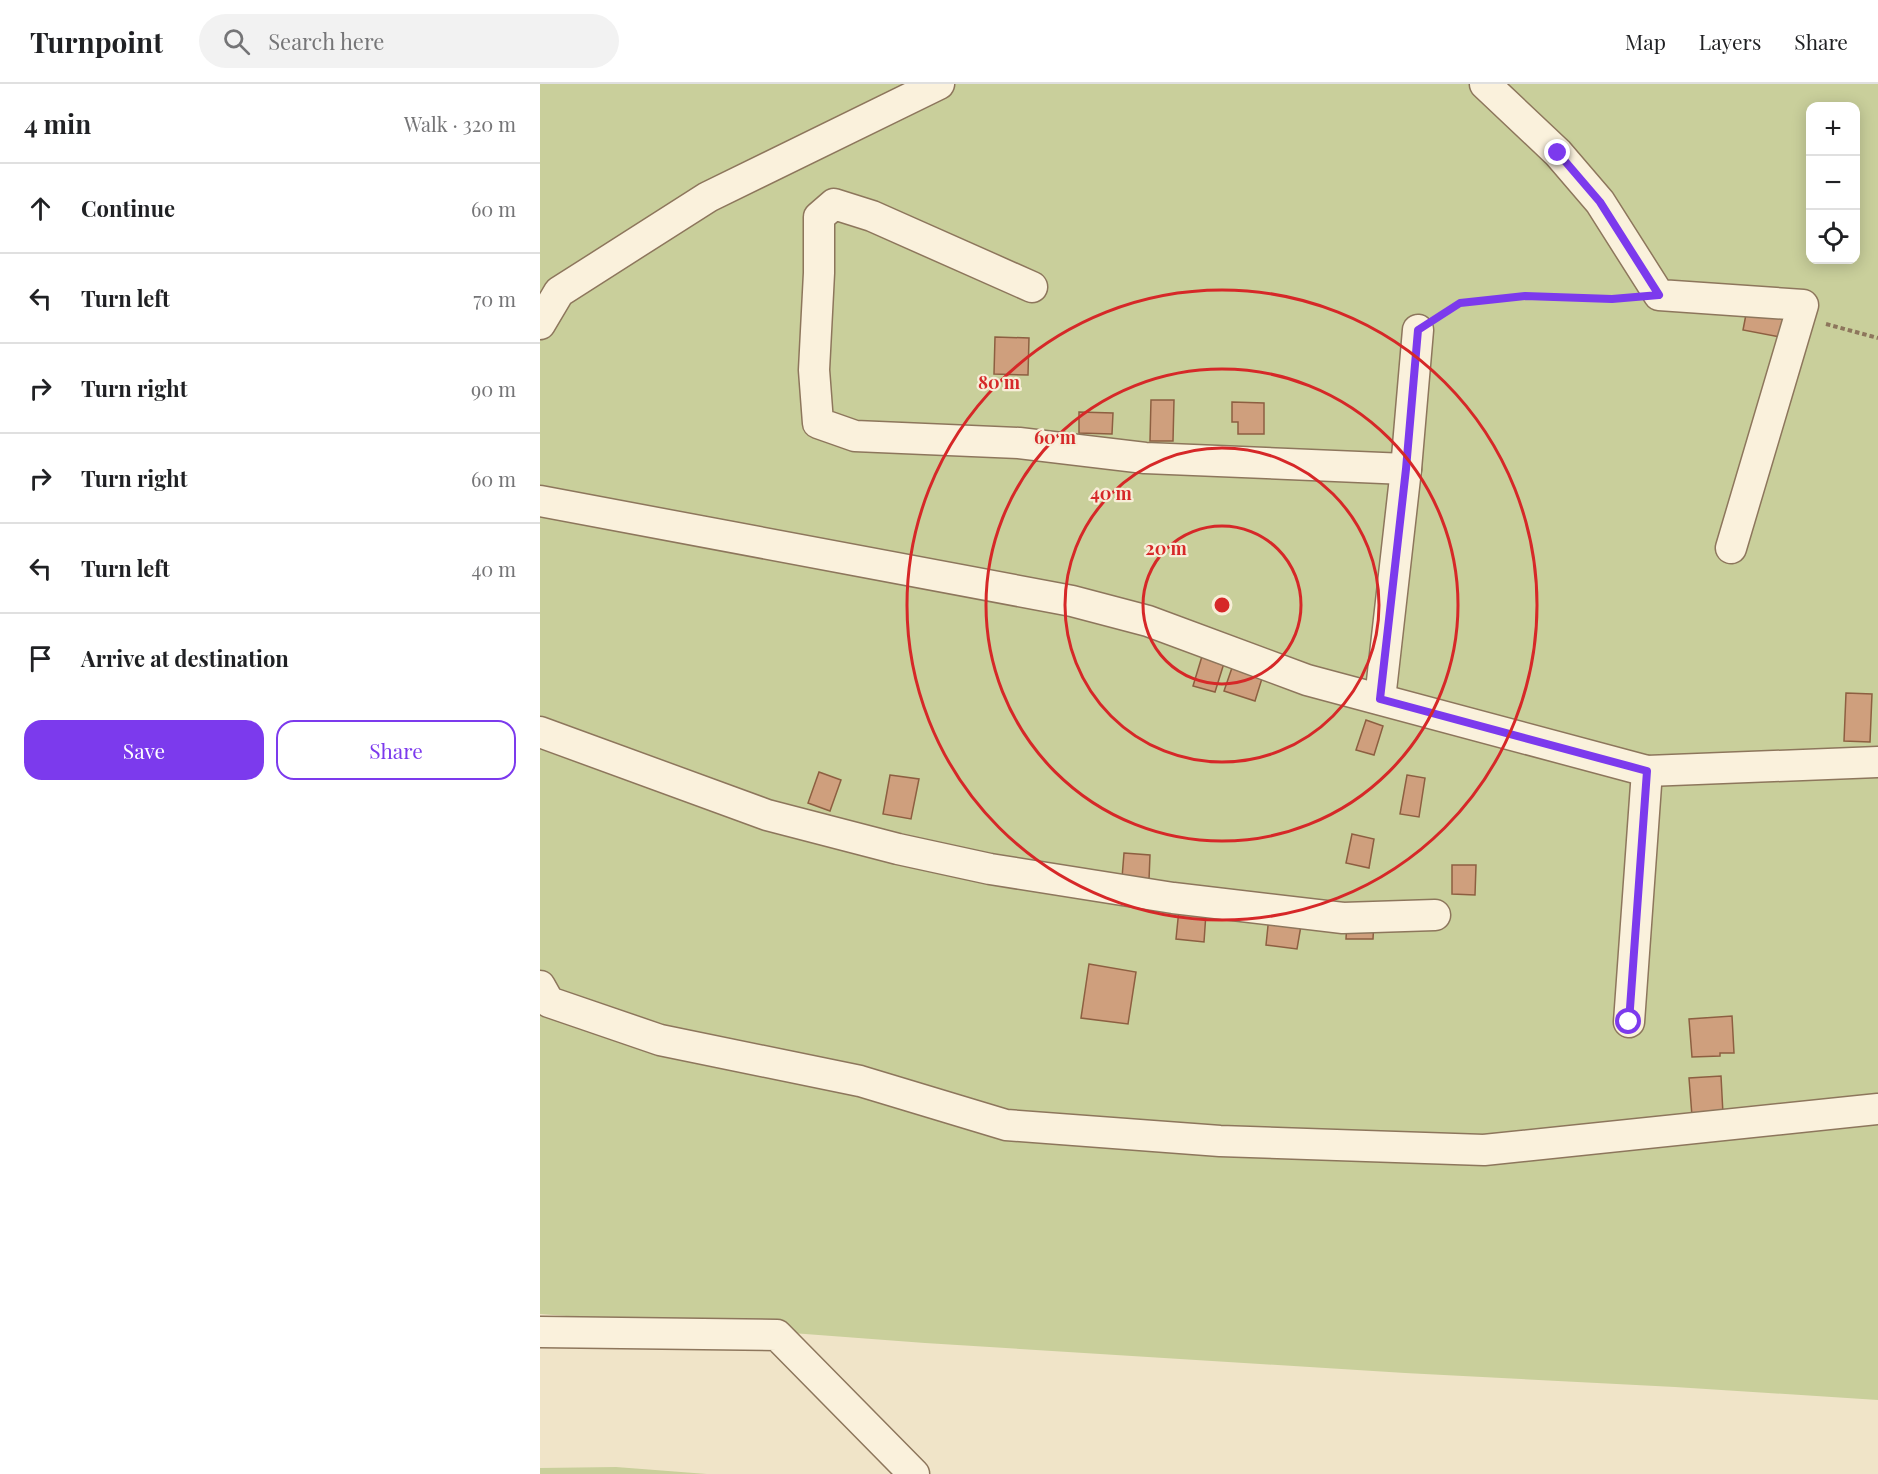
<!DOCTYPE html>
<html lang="en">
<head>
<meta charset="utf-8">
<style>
  :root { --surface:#fff; --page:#f2f2f2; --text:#202124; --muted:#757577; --line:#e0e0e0; --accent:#7c3aed }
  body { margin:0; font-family:"Playfair Display",serif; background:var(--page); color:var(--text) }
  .controls { position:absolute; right:18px; top:18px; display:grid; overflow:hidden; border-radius:12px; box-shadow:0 3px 15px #0003 }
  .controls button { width:54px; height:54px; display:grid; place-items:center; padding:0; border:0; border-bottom:2px solid var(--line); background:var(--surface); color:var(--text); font:30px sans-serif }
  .stop { position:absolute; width:18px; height:18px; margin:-14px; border:4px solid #7c3aed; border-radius:50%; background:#fff }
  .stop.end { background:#7c3aed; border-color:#fff; box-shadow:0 2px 6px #0008 }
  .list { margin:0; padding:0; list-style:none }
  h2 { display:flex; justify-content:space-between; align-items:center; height:78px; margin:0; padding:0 24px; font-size:26px }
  h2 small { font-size:20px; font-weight:400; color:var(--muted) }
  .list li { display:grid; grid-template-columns:39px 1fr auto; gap:18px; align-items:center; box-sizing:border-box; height:90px; padding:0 24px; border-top:2px solid var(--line) }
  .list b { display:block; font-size:22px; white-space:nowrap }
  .list em { font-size:20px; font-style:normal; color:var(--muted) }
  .actions { display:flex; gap:12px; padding:18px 24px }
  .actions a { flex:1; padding:14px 0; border:2px solid var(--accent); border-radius:18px; text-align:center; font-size:21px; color:var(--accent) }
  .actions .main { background:var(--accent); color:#fff }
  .icon { flex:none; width:33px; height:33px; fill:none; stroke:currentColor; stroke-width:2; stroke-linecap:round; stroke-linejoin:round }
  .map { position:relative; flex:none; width:1338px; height:1390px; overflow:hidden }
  header { display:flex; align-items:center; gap:36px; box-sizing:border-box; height:84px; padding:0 30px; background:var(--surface); border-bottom:2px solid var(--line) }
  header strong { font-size:28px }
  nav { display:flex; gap:33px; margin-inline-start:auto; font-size:21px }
  .search { width:420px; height:54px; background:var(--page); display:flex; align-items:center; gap:15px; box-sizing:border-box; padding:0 21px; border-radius:33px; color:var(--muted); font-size:22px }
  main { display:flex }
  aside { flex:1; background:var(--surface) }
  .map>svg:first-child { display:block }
  .green { fill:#c9cf9b; fill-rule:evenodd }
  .building { fill:#cf9f7d; stroke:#8d5f41; stroke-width:1.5 }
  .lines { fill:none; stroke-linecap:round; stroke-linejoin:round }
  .minor-casing { stroke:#8d765c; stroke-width:33 }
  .path { stroke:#8d765c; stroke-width:4; stroke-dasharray:4.5 3; stroke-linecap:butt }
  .minor { stroke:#faf1dc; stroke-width:30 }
  .route { stroke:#7c3aed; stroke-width:8 }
  .ring { fill:none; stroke:#d62828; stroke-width:3 }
  .centre { fill:#d62828; stroke:#f7eed8; stroke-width:3 }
  .ring-label { font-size:18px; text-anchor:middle; font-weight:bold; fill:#d62828; stroke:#f7eed8; stroke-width:4.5; stroke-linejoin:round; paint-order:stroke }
</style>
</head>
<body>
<header>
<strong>Turnpoint</strong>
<div class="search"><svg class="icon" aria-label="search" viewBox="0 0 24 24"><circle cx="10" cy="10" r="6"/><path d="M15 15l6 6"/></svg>Search here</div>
<nav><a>Map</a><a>Layers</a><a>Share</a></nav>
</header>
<main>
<aside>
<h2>4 min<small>Walk · 320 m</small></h2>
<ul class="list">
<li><svg class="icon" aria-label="ahead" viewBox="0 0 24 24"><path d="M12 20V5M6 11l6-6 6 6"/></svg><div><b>Continue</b></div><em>60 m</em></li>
<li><svg class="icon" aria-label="left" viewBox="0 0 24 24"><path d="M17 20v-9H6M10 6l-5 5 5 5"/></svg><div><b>Turn left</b></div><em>70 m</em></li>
<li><svg class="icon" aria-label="right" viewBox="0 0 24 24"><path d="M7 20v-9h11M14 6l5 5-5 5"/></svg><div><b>Turn right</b></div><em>90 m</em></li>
<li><svg class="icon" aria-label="right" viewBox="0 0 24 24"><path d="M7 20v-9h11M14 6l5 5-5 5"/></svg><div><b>Turn right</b></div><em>60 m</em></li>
<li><svg class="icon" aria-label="left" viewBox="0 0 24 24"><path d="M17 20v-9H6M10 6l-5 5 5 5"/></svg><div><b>Turn left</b></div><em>40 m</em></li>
<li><svg class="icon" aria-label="arrive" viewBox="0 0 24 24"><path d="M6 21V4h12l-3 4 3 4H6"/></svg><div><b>Arrive at destination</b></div></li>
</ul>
<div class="actions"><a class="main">Save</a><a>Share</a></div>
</aside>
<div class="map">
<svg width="1338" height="1390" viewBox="0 0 1338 1390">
  <rect width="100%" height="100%" fill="#f0e4c8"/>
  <g class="green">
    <path d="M0 0H1338V1316L1135 1303 865 1289 385 1259 0 1230ZM1270 22H1316V176H1270Z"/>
    <polygon points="76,1383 167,1390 0,1390 0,1384"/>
  </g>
  <g class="building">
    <polygon points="1208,220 1249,227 1245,254 1203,246"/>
    <polygon points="455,253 489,254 488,291 454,290"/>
    <polygon points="611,316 634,316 633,357 610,357"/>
    <polygon points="692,318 724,319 724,350 698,350 698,338 692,338"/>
    <polygon points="539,328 573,329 572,350 539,349"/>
    <polygon points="663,569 685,576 675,608 653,602"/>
    <polygon points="694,578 724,588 715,617 684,607"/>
    <polygon points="1306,609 1332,610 1330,658 1304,657"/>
    <polygon points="826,636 843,642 834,671 816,666"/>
    <polygon points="279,688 301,696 290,727 268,719"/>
    <polygon points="350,691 379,695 371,735 343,730"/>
    <polygon points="867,691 885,694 879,733 860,730"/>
    <polygon points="812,750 834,755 829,784 806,779"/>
    <polygon points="584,769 610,771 609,796 582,794"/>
    <polygon points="912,781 936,781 935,811 912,810"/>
    <polygon points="639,825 666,829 664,858 636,855"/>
    <polygon points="729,832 762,836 757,865 726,861"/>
    <polygon points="807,837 834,837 833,855 806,855"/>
    <polygon points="549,880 596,888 588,940 541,934"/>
    <polygon points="1192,932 1194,969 1180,969 1180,972 1152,973 1149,935"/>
    <polygon points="1181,992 1183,1030 1152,1032 1149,994"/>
  </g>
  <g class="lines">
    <g class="minor-casing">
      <g id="minor">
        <polyline points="945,0 1018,69 1060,118 1119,211 1263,221 1191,464"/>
        <polyline points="492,203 332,132 294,120 279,133 279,189 274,286 278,339 315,352 479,359 605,374 866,385"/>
        <polyline points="0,240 19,208 168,113 399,0"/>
        <polyline points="0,417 532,517 608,537 767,596 1107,687 1338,678"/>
        <polyline points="840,615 866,385 878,246"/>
        <polyline points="0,648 227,731 358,765 450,785 633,814 803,834 895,831"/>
        <polyline points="0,902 9,918 120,956 320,997 466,1041 680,1057 944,1066 1338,1025"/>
        <polyline points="1089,938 1107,687"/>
        <polyline points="0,1248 237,1251 374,1390"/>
      </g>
    </g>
    <g class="path">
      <polyline points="899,232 920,219 985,212 1072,215 1089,213"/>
      <polyline points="1286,240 1338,254"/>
    </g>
    <use href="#minor" class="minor"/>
  </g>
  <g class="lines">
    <polyline class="route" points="1018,69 1060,118 1119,211 1072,215 985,212 920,219 878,246 866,385 840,615 1107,687 1089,938"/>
  </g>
  <g class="ring">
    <circle cx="682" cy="521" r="79"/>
    <circle cx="682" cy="521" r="157"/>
    <circle cx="682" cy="521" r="236"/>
    <circle cx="682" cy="521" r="315"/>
  </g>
  <circle cx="682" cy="521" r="9" class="centre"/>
  <g class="ring-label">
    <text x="459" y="305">80 m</text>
    <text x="515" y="360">60 m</text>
    <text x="571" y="416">40 m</text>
    <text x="626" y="471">20 m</text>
  </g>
</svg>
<div class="controls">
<button>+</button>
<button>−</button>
<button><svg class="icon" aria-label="locate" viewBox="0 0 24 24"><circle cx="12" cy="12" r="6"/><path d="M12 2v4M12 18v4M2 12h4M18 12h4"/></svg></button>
</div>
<div class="stop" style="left:1089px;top:938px"></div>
<div class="stop end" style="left:1018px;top:69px"></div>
</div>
</main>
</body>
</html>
